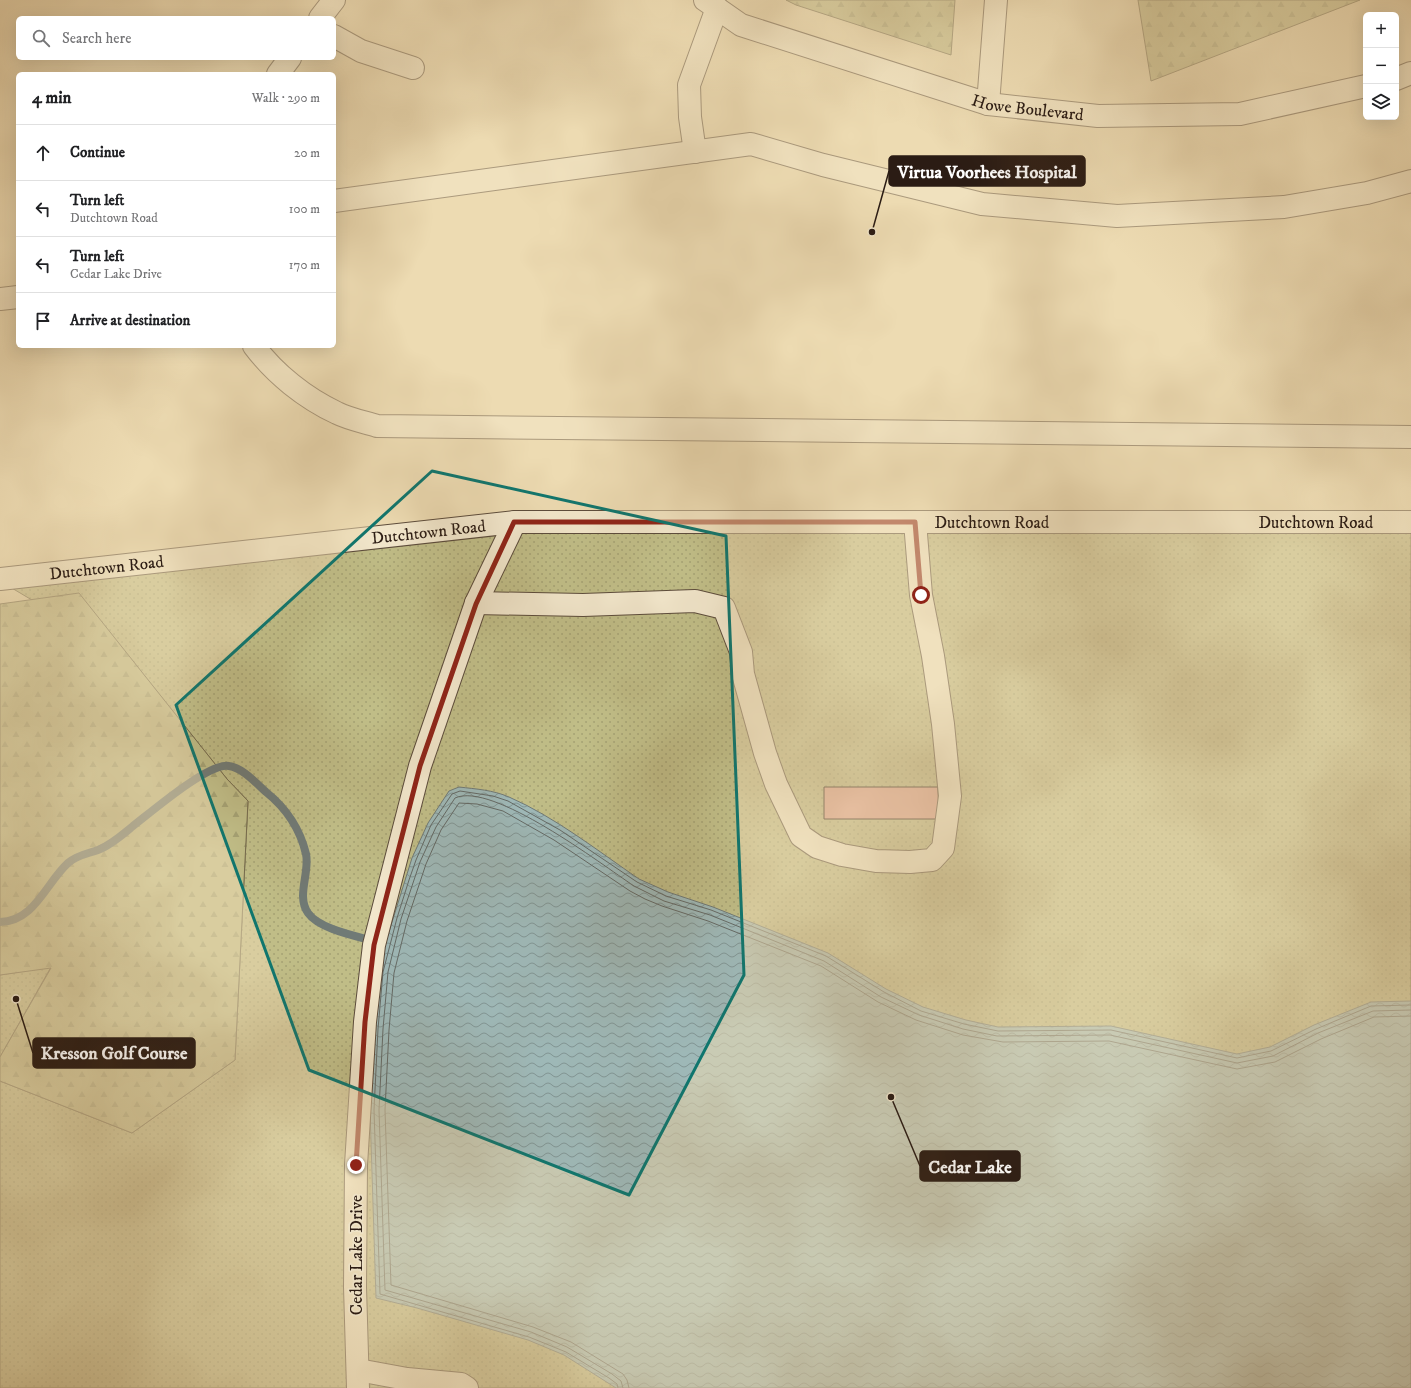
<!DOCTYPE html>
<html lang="en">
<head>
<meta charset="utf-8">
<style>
  :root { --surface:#fff; --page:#f6f6f6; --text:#202124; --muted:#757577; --line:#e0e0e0 }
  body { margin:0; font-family:"IM FELL DW Pica",serif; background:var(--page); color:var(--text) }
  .controls { position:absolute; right:12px; top:12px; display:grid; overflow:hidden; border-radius:6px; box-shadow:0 4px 16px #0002 }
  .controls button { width:36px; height:36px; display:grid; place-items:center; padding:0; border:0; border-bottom:1px solid var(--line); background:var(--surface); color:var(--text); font:20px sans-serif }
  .stop { position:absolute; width:12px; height:12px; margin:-9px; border:3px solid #8f2418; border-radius:50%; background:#fff }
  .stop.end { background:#8f2418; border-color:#fff; box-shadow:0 1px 4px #0008 }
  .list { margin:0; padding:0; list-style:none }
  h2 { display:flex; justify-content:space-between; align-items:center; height:52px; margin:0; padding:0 16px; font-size:17px }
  h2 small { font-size:13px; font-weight:400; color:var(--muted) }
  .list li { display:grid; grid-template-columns:26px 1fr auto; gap:12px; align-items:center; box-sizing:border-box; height:56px; padding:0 16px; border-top:1px solid var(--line) }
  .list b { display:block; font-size:15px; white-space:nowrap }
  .list p { margin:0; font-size:13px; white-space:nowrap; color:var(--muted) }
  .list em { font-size:13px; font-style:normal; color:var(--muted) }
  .icon { flex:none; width:22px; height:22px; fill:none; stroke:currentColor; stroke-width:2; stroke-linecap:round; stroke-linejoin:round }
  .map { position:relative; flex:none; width:1411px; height:1388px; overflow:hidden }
  .search { position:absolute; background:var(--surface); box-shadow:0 4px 16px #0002; left:16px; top:16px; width:320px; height:44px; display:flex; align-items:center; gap:10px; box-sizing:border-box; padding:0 14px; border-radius:6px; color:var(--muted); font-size:15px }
  .panel { position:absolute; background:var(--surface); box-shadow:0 4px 16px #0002; left:16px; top:72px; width:320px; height:276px; border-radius:6px }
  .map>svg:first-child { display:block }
  .grass { fill:url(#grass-dots); stroke:#766c4e }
  .forest { fill:url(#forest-firs); stroke:#766c4e }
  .water { fill:url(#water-waves); stroke:#707a76 }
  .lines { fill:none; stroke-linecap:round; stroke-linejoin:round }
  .shore { stroke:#646a66; stroke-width:1 }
  .stream { stroke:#707a76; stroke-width:8 }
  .building { fill:#e7a593; stroke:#2b1c14 }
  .minor-casing { stroke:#5c4c3c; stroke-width:24 }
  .minor { stroke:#f3e8cd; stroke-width:22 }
  .route { stroke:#8f2418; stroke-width:5 }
  .marked { fill:none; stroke:#0f766e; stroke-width:3; stroke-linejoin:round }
  .labels { text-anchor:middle; stroke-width:3.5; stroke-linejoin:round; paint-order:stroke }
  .street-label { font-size:17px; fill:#2b1c14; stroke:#f3e8cd }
  .leader { fill:none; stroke:#2b1c14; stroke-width:1.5 }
  .callout-dot { fill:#2b1c14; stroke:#f3e8cd; stroke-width:1.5 }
  .callout { fill:#2b1c14; stroke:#2b1c14; stroke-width:1.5 }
  .callout-label { font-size:18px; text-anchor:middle; font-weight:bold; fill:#fff }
</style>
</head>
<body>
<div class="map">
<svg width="1411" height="1388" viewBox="0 0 1411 1388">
  <defs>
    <pattern id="grass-dots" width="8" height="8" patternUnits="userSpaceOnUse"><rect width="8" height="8" fill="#c0bd87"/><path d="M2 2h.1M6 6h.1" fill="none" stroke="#a5a274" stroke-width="1.8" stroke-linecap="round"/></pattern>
    <pattern id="forest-firs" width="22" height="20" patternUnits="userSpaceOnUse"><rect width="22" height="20" fill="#c0bd87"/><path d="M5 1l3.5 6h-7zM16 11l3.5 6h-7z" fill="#a5a274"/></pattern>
    <pattern id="water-waves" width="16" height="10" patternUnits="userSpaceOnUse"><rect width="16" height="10" fill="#9eb8b7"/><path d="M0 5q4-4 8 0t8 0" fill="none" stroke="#819594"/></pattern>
  </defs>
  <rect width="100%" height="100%" fill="#eddbb2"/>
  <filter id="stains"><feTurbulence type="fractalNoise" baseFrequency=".005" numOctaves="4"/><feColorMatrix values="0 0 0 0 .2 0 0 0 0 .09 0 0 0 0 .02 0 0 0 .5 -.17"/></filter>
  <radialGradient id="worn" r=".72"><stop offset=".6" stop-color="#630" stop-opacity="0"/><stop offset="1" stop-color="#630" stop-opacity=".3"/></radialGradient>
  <g class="grass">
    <polygon points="515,522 1411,522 1411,1388 0,1388 0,1081 132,1133 235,1060 248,801 227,779 131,659 0,581"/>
    <polygon points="51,967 0,1057 0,975"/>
  </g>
  <g class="forest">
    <polygon points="786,0 955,0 951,55 796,5"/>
    <polygon points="1138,0 1360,0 1151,81"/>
    <polygon points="79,593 227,779 248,801 235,1060 132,1133 0,1081 0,1057 51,968 0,975 0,604"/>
  </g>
  <path class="water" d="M459 787C476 789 493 790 509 797 555 817 598 851 639 879L668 892 713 907 828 953 886 989 923 1007 966 1020 998 1027 1111 1026 1237 1054 1270 1047 1314 1025 1371 1002 1411 1001V1388H616L564 1355 528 1340 417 1308 376 1298 370 1110 372 1057 383 951 412 858 428 823 449 791Z"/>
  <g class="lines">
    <g class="shore">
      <polyline points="618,1388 617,1384 609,1378 566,1352 529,1337 380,1294 374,1110 378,1029 383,972 397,918 409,880 416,860 431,825 452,794 460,791 493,796 508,801 560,830 637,882 666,896 711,910 826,956 884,992 921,1011 964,1024 998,1031 1111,1030 1237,1058 1271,1051 1316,1029 1371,1006 1411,1005"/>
      <path d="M623 1388 621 1381 612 1374 567 1347 531 1332 385 1290 379 1110 383 1029 388 972 401 919 420 862 436 827 455 798C492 781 601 864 634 886L664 901 710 915 824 961 881 997 919 1015 963 1029 997 1036 1110 1035 1237 1063 1273 1056 1318 1033 1373 1011 1411 1010"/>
      <polyline points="629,1388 627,1380 623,1374 571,1342 533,1327 391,1285 385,1110 389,1030 394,973 407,921 426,864 441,830 459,803 477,804 503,811 554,840 630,891 645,899 662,906 708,921 821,966 878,1002 916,1020 963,1035 1003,1042 1109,1041 1237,1069 1275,1062 1321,1039 1374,1017 1411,1016"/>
    </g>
    <path class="stream" d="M0 922C34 922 46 883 68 863 77 855 87 854 98 850 111 845 122 835 133 826 150 813 209 762 229 766 243 768 256 783 266 792 286 808 300 829 306 854 310 873 296 896 308 913 319 929 356 936 374 941"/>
  </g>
  <polygon class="building" points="824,787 938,787 939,819 824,819"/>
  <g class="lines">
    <g class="minor-casing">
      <g id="minor">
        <path id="s1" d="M705 0 741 25 988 104 1098 116 1240 114 1366 86"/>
        <polyline points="320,18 334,0"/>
        <polyline points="334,36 361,51 413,68"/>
        <polyline points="278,74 290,58"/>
        <polyline points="1396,79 1411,73"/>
        <polyline points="988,104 996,0"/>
        <polyline points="695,152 690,117 689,85 717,8"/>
        <polyline points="334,201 751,144 823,165 982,204 1117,216 1284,207 1367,193 1411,181"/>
        <polyline points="0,299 18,297"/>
        <path d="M254 346C275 374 305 398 337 413 349 419 364 422 377 426L1411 437"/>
        <path id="s2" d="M0 579 515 522H1411"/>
        <polyline points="476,603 583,605 695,601 724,608 741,652 743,674 765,753 776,784 801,836 817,847 842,855 876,861 910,862 932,860 943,848 950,796 943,724 933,656 921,595 915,522"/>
        <polyline points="358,1370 407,1379 461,1384 467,1388"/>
        <polyline points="358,1388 355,1287 356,1165 365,1022 374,945 420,766 476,603 515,522"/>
      </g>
    </g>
    <use href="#minor" class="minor"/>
  </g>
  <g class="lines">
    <polyline class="route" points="356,1165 365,1022 374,945 420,766 476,604 514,522 915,522 921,595"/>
  </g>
  <path d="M0 0H1411V1388H0ZM432 471 726 536 744 975 629 1195 309 1070 176 705Z" fill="#eddbb2" fill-opacity=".55" fill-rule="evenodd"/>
  <path class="marked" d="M432 471 726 536 744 975 629 1195 309 1070 176 705Z"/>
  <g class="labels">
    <g class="street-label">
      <text dy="6" stroke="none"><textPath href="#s1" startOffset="343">Howe Boulevard</textPath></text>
      <text dy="6" stroke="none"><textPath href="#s2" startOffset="995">Dutchtown Road</textPath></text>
      <text dy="6" stroke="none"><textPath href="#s2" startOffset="1319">Dutchtown Road</textPath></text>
      <text dy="6" stroke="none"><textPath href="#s2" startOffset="431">Dutchtown Road</textPath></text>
      <text dy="6" stroke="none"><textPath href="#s2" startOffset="107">Dutchtown Road</textPath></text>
      <text transform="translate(356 1255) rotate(-90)" y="6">Cedar Lake Drive</text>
    </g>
  </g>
  <path class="leader" d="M872 232L889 171M16 999L33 1053M891 1097L920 1166"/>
  <g class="callout-dot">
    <circle cx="872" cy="232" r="4"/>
    <circle cx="16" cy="999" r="4"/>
    <circle cx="891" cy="1097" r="4"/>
  </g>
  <g class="callout">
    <rect x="889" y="156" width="196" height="30" rx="4"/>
    <rect x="33" y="1038" width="162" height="30" rx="4"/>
    <rect x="920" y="1151" width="100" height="30" rx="4"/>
  </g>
  <g class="callout-label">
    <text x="987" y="178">Virtua Voorhees Hospital</text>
    <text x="114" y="1059">Kresson Golf Course</text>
    <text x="970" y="1173">Cedar Lake</text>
  </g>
  <rect width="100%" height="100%" filter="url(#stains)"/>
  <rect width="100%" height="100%" fill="url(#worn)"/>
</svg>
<div class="controls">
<button>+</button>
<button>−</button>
<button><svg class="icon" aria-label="layers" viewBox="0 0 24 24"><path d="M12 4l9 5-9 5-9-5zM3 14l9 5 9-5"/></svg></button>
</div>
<div class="stop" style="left:921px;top:595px"></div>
<div class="stop end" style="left:356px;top:1165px"></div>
<div class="search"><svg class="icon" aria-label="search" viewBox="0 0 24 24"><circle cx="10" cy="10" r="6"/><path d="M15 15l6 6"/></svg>Search here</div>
<section class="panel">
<h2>4 min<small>Walk · 290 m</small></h2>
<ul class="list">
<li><svg class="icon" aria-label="ahead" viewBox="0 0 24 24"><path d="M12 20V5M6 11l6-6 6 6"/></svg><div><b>Continue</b></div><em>20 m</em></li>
<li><svg class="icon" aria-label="left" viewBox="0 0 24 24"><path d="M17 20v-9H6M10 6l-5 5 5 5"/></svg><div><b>Turn left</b><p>Dutchtown Road</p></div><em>100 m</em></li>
<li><svg class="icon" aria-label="left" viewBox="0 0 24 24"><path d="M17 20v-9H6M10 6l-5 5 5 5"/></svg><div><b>Turn left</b><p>Cedar Lake Drive</p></div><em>170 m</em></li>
<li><svg class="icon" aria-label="arrive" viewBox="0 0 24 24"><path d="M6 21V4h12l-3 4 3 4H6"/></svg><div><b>Arrive at destination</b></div></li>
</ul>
</section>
</div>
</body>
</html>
